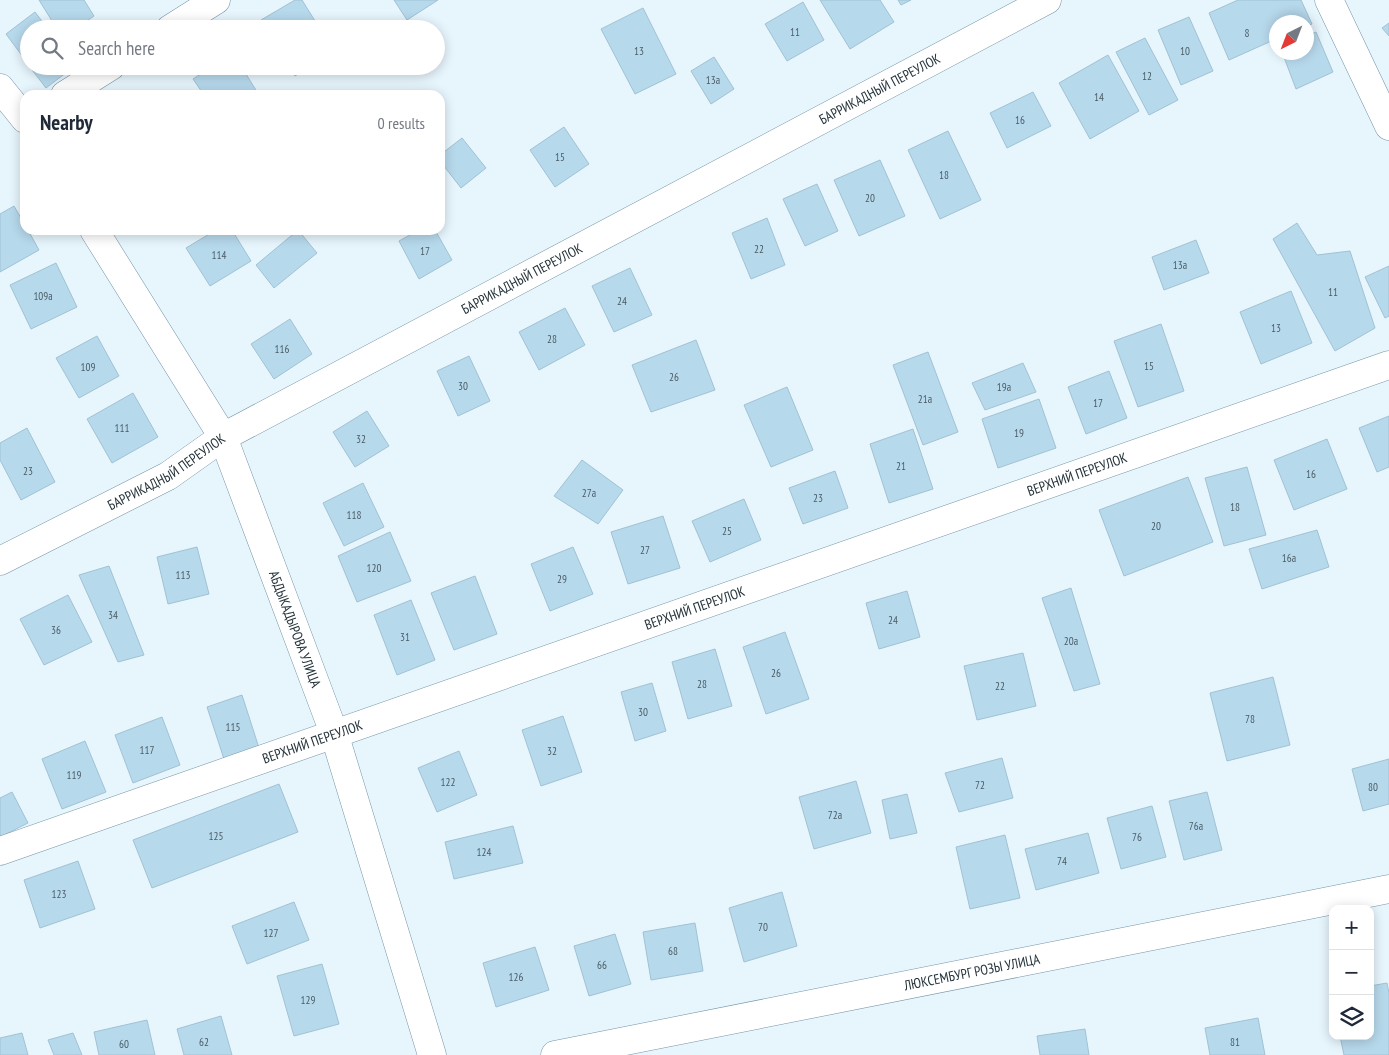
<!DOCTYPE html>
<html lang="en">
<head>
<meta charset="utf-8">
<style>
  :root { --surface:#fff; --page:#f6f6f7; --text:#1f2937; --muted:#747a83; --line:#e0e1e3 }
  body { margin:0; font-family:"PT Sans Narrow",sans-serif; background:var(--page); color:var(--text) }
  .controls { position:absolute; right:15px; bottom:15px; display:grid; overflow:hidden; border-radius:10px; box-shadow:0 2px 12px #0003 }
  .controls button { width:45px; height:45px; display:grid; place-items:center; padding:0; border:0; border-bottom:1px solid var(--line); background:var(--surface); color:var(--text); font:25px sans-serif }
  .compass { position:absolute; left:1269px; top:15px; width:45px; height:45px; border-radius:50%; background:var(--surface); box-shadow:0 2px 12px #0003; rotate:222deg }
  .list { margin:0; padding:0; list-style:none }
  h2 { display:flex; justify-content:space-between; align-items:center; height:65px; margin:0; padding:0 20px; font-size:21px }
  h2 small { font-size:16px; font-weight:400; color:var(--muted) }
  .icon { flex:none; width:28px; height:28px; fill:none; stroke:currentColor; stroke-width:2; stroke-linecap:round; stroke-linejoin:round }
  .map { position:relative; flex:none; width:1389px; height:1055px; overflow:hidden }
  .search { position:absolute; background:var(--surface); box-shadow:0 2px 12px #0003; left:20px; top:20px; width:425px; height:55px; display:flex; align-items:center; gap:12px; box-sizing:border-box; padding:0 18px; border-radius:28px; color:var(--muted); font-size:19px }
  .panel { position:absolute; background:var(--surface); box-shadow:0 2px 12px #0003; left:20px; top:90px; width:425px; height:145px; border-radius:15px }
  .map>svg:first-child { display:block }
  .building { fill:#b7d9ec; stroke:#a0c2d4 }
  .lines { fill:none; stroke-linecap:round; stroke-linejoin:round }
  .minor-casing { stroke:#7595a7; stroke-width:29 }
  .minor { stroke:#fff; stroke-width:28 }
  .labels { text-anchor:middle; stroke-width:4; stroke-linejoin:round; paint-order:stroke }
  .number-label { font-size:11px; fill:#4a5c66 }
  .street-label { font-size:14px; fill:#25333a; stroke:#fff }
</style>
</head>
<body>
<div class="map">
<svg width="1389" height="1055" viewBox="0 0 1389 1055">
  <rect width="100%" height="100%" fill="#e7f5fc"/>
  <g class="building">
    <polygon points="39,0 84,0 94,16 75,29 57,29"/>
    <polygon points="295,0 302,0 320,29 266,29 261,20"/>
    <polygon points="394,0 438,0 407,20"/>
    <polygon points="820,0 880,0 894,22 850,49"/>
    <polygon points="898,0 911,0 901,5"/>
    <polygon points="1238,0 1301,0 1312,24 1306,26 1306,22 1276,22 1276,39 1229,60 1209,13"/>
    <polygon points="803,2 824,40 787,61 765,24"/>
    <polygon points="643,8 676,74 635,94 601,29"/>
    <polygon points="35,12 48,29 29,29 29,65 6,34"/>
    <polygon points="1189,17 1213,71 1181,85 1158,30"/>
    <polygon points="1389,23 1389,36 1382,28"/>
    <polygon points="1316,32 1333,72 1296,89 1282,52 1306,52 1306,36"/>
    <polygon points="1145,38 1178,100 1149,115 1116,52"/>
    <polygon points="1108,55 1139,111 1090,139 1059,83"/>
    <polygon points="714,57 734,89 711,104 691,71"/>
    <polygon points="29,66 75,66 46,88"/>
    <polygon points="213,66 241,66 259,95 204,95 193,79"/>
    <polygon points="289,66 311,66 295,76"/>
    <polygon points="1033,92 1051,126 1007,148 990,113"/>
    <polygon points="564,127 589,164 555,187 530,150"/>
    <polygon points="948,131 981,200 940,219 908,150"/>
    <polygon points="462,138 486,168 461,188 440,161 440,155"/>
    <polygon points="880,160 905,216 859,236 834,180"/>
    <polygon points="817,184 838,231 805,246 783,199"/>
    <polygon points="14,206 25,225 25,230 28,230 39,250 0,272 0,214"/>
    <polygon points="767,218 785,265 751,279 732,233"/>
    <polygon points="1297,223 1317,255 1350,251 1375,328 1335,351 1273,239"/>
    <polygon points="216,230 232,230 251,261 210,286 186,248"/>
    <polygon points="298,230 317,253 274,288 256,265"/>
    <polygon points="419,230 435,230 452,260 419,279 399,241"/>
    <polygon points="1196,240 1209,273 1164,290 1152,257"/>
    <polygon points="56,263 77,307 31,329 10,285"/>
    <polygon points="1389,266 1389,316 1385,318 1365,277"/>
    <polygon points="630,268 652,315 614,332 592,286"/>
    <polygon points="1291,291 1312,343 1261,364 1240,312"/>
    <polygon points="565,308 585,345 539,370 519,332"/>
    <polygon points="290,319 312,354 274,379 251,344"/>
    <polygon points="1161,324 1184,391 1138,407 1114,341"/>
    <polygon points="97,336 119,376 79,398 56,358"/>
    <polygon points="696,340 715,390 651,412 632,365"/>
    <polygon points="928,352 958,432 923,445 893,365"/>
    <polygon points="469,356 490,401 458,416 437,371"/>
    <polygon points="1023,363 1036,392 985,410 972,383"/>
    <polygon points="1109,371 1127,418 1086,434 1068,387"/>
    <polygon points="787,387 813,450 771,467 744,405"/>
    <polygon points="133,393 158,437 112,463 87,419"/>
    <polygon points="1039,399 1056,448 998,468 982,419"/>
    <polygon points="367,411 389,446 355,467 333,432"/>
    <polygon points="1389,416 1389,467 1377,472 1359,428"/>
    <polygon points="27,428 55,482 21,500 0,460 0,443"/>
    <polygon points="913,429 933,489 889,503 870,444"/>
    <polygon points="1327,439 1347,489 1294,510 1274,460"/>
    <polygon points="582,460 623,490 598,524 554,496"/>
    <polygon points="1247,467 1266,535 1224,546 1205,478"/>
    <polygon points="835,471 848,508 803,524 789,488"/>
    <polygon points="1188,477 1213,542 1124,576 1099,510"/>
    <polygon points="363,483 384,527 344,546 323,503"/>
    <polygon points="744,499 761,540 710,562 692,521"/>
    <polygon points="663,516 680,568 628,584 611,532"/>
    <polygon points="1317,530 1329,567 1262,589 1249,549"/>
    <polygon points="390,532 411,581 357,602 338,556"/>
    <polygon points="197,547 209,594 168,604 157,557"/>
    <polygon points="573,547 593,594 550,611 531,564"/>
    <polygon points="109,566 144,655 118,662 79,575"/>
    <polygon points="475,576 497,634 454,650 431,593"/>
    <polygon points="1071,588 1100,684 1074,691 1042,598"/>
    <polygon points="907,591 920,637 879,649 866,603"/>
    <polygon points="68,595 92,642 44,665 20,619"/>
    <polygon points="411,600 435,660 397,675 374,615"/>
    <polygon points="785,632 809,699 766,714 743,647"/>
    <polygon points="715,649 732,706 688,719 672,662"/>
    <polygon points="1023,653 1036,706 977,720 964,666"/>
    <polygon points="1273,677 1290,745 1227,761 1210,693"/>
    <polygon points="652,683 666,731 635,741 621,692"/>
    <polygon points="242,695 259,748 224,759 207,707"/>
    <polygon points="563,716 582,772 541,786 522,730"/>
    <polygon points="162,717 180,765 133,783 115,735"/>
    <polygon points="85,741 106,792 62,809 42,759"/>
    <polygon points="459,751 477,795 437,812 418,768"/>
    <polygon points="1002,758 1013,798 959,812 945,773"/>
    <polygon points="1389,759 1389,804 1363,811 1352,769"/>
    <polygon points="856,781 871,833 814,849 799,797"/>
    <polygon points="279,784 298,832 152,888 133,840"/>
    <polygon points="12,792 28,823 0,837 0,798"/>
    <polygon points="1207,792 1222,850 1184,860 1169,801"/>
    <polygon points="907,794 917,833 890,839 882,800"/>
    <polygon points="1152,806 1166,857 1121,869 1107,818"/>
    <polygon points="513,826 523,863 454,879 445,842"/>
    <polygon points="1088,833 1099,873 1036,890 1025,849"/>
    <polygon points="1005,835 1020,898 970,909 956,847"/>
    <polygon points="78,861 95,909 40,928 24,880"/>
    <polygon points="782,892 797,946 744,962 729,908"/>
    <polygon points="294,902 309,940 247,964 232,926"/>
    <polygon points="695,923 703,971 651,980 643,932"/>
    <polygon points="615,934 631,984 589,996 574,946"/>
    <polygon points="535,947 549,990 496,1007 483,963"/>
    <polygon points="322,964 339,1024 294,1036 277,976"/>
    <polygon points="1387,983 1389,993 1389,1055 1344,1055 1340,1036 1370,1036 1370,986"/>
    <polygon points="221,1016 232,1055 184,1055 177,1029"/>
    <polygon points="1258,1018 1265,1055 1210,1055 1205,1028"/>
    <polygon points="147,1020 155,1055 99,1055 94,1032"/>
    <polygon points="1085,1029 1089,1055 1040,1055 1037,1036"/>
    <polygon points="22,1033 28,1055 0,1055 0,1038"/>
    <polygon points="73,1033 82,1055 54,1055 48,1040"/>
  </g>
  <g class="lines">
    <g class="minor-casing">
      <g id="minor">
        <polyline points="1329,0 1389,126"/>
        <polyline points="170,29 216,0"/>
        <polyline points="0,88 25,119"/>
        <polyline points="65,95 111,66"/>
        <path id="s1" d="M94 230 223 437 334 733 432 1055"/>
        <path id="s2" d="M0 561 168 476 223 437 1047 0"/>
        <path id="s3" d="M0 851 1389 365"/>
        <path id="s4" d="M555 1055 1389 889"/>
      </g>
    </g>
    <use href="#minor" class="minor"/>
  </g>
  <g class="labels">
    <g class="number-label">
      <text x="795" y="36">11</text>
      <text x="1247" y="37">8</text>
      <text x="639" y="55">13</text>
      <text x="1185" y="55">10</text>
      <text x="1147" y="80">12</text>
      <text x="713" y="84">13a</text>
      <text x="1099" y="101">14</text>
      <text x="1020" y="124">16</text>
      <text x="560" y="161">15</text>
      <text x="944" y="179">18</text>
      <text x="870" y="202">20</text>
      <text x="759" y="253">22</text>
      <text x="425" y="255">17</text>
      <text x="219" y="259">114</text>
      <text x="1180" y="269">13a</text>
      <text x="1333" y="296">11</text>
      <text x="43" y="300">109a</text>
      <text x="622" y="305">24</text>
      <text x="1276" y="332">13</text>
      <text x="552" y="343">28</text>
      <text x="282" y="353">116</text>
      <text x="1149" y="370">15</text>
      <text x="88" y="371">109</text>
      <text x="674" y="381">26</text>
      <text x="463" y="390">30</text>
      <text x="1004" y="391">19a</text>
      <text x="925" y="403">21a</text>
      <text x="1098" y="407">17</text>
      <text x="122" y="432">111</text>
      <text x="1019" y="437">19</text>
      <text x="361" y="443">32</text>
      <text x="901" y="470">21</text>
      <text x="28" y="475">23</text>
      <text x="1311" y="478">16</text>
      <text x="589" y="497">27а</text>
      <text x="818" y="502">23</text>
      <text x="1235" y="511">18</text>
      <text x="354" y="519">118</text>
      <text x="1156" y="530">20</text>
      <text x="727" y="535">25</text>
      <text x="645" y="554">27</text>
      <text x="1289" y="562">16a</text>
      <text x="374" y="572">120</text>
      <text x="183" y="579">113</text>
      <text x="562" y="583">29</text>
      <text x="113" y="619">34</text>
      <text x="893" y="624">24</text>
      <text x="56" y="634">36</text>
      <text x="405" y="641">31</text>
      <text x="1071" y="645">20a</text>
      <text x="776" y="677">26</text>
      <text x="702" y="688">28</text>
      <text x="1000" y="690">22</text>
      <text x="643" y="716">30</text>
      <text x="1250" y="723">78</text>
      <text x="233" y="731">115</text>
      <text x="147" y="754">117</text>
      <text x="552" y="755">32</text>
      <text x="74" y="779">119</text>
      <text x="448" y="786">122</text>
      <text x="980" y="789">72</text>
      <text x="1373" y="791">80</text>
      <text x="835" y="819">72a</text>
      <text x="1196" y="830">76a</text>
      <text x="216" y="840">125</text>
      <text x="1137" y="841">76</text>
      <text x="484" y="856">124</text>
      <text x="1062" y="865">74</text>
      <text x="59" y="898">123</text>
      <text x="763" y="931">70</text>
      <text x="271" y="937">127</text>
      <text x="673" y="955">68</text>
      <text x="602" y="969">66</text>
      <text x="516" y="981">126</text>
      <text x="308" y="1004">129</text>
      <text x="204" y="1046">62</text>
      <text x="1235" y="1046">81</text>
      <text x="124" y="1048">60</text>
    </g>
    <g class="street-label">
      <text dy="5" stroke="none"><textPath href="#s2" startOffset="999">БАРРИКАДНЫЙ ПЕРЕУЛОК</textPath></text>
      <text dy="5" stroke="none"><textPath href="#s2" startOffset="594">БАРРИКАДНЫЙ ПЕРЕУЛОК</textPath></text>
      <text dy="5" stroke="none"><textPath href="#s2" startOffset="189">БАРРИКАДНЫЙ ПЕРЕУЛОК</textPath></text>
      <text dy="5" stroke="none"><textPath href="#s3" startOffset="1141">ВЕРХНИЙ ПЕРЕУЛОК</textPath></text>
      <text dy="5" stroke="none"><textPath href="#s3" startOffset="736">ВЕРХНИЙ ПЕРЕУЛОК</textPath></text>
      <text dy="5" stroke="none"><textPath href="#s1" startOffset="449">АБДЫКАДЫРОВА УЛИЦА</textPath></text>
      <text dy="5" stroke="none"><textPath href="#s3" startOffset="331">ВЕРХНИЙ ПЕРЕУЛОК</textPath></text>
      <text dy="5" stroke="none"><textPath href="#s4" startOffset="425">ЛЮКСЕМБУРГ РОЗЫ УЛИЦА</textPath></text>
    </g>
  </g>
</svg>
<div class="controls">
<button>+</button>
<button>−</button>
<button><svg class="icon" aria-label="layers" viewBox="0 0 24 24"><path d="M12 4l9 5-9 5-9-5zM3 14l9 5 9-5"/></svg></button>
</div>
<svg class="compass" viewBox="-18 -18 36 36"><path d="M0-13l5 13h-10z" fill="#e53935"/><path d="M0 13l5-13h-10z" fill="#747a83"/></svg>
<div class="search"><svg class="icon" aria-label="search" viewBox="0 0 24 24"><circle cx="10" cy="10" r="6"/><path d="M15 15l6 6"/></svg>Search here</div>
<section class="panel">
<h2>Nearby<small>0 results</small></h2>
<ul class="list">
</ul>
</section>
</div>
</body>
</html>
